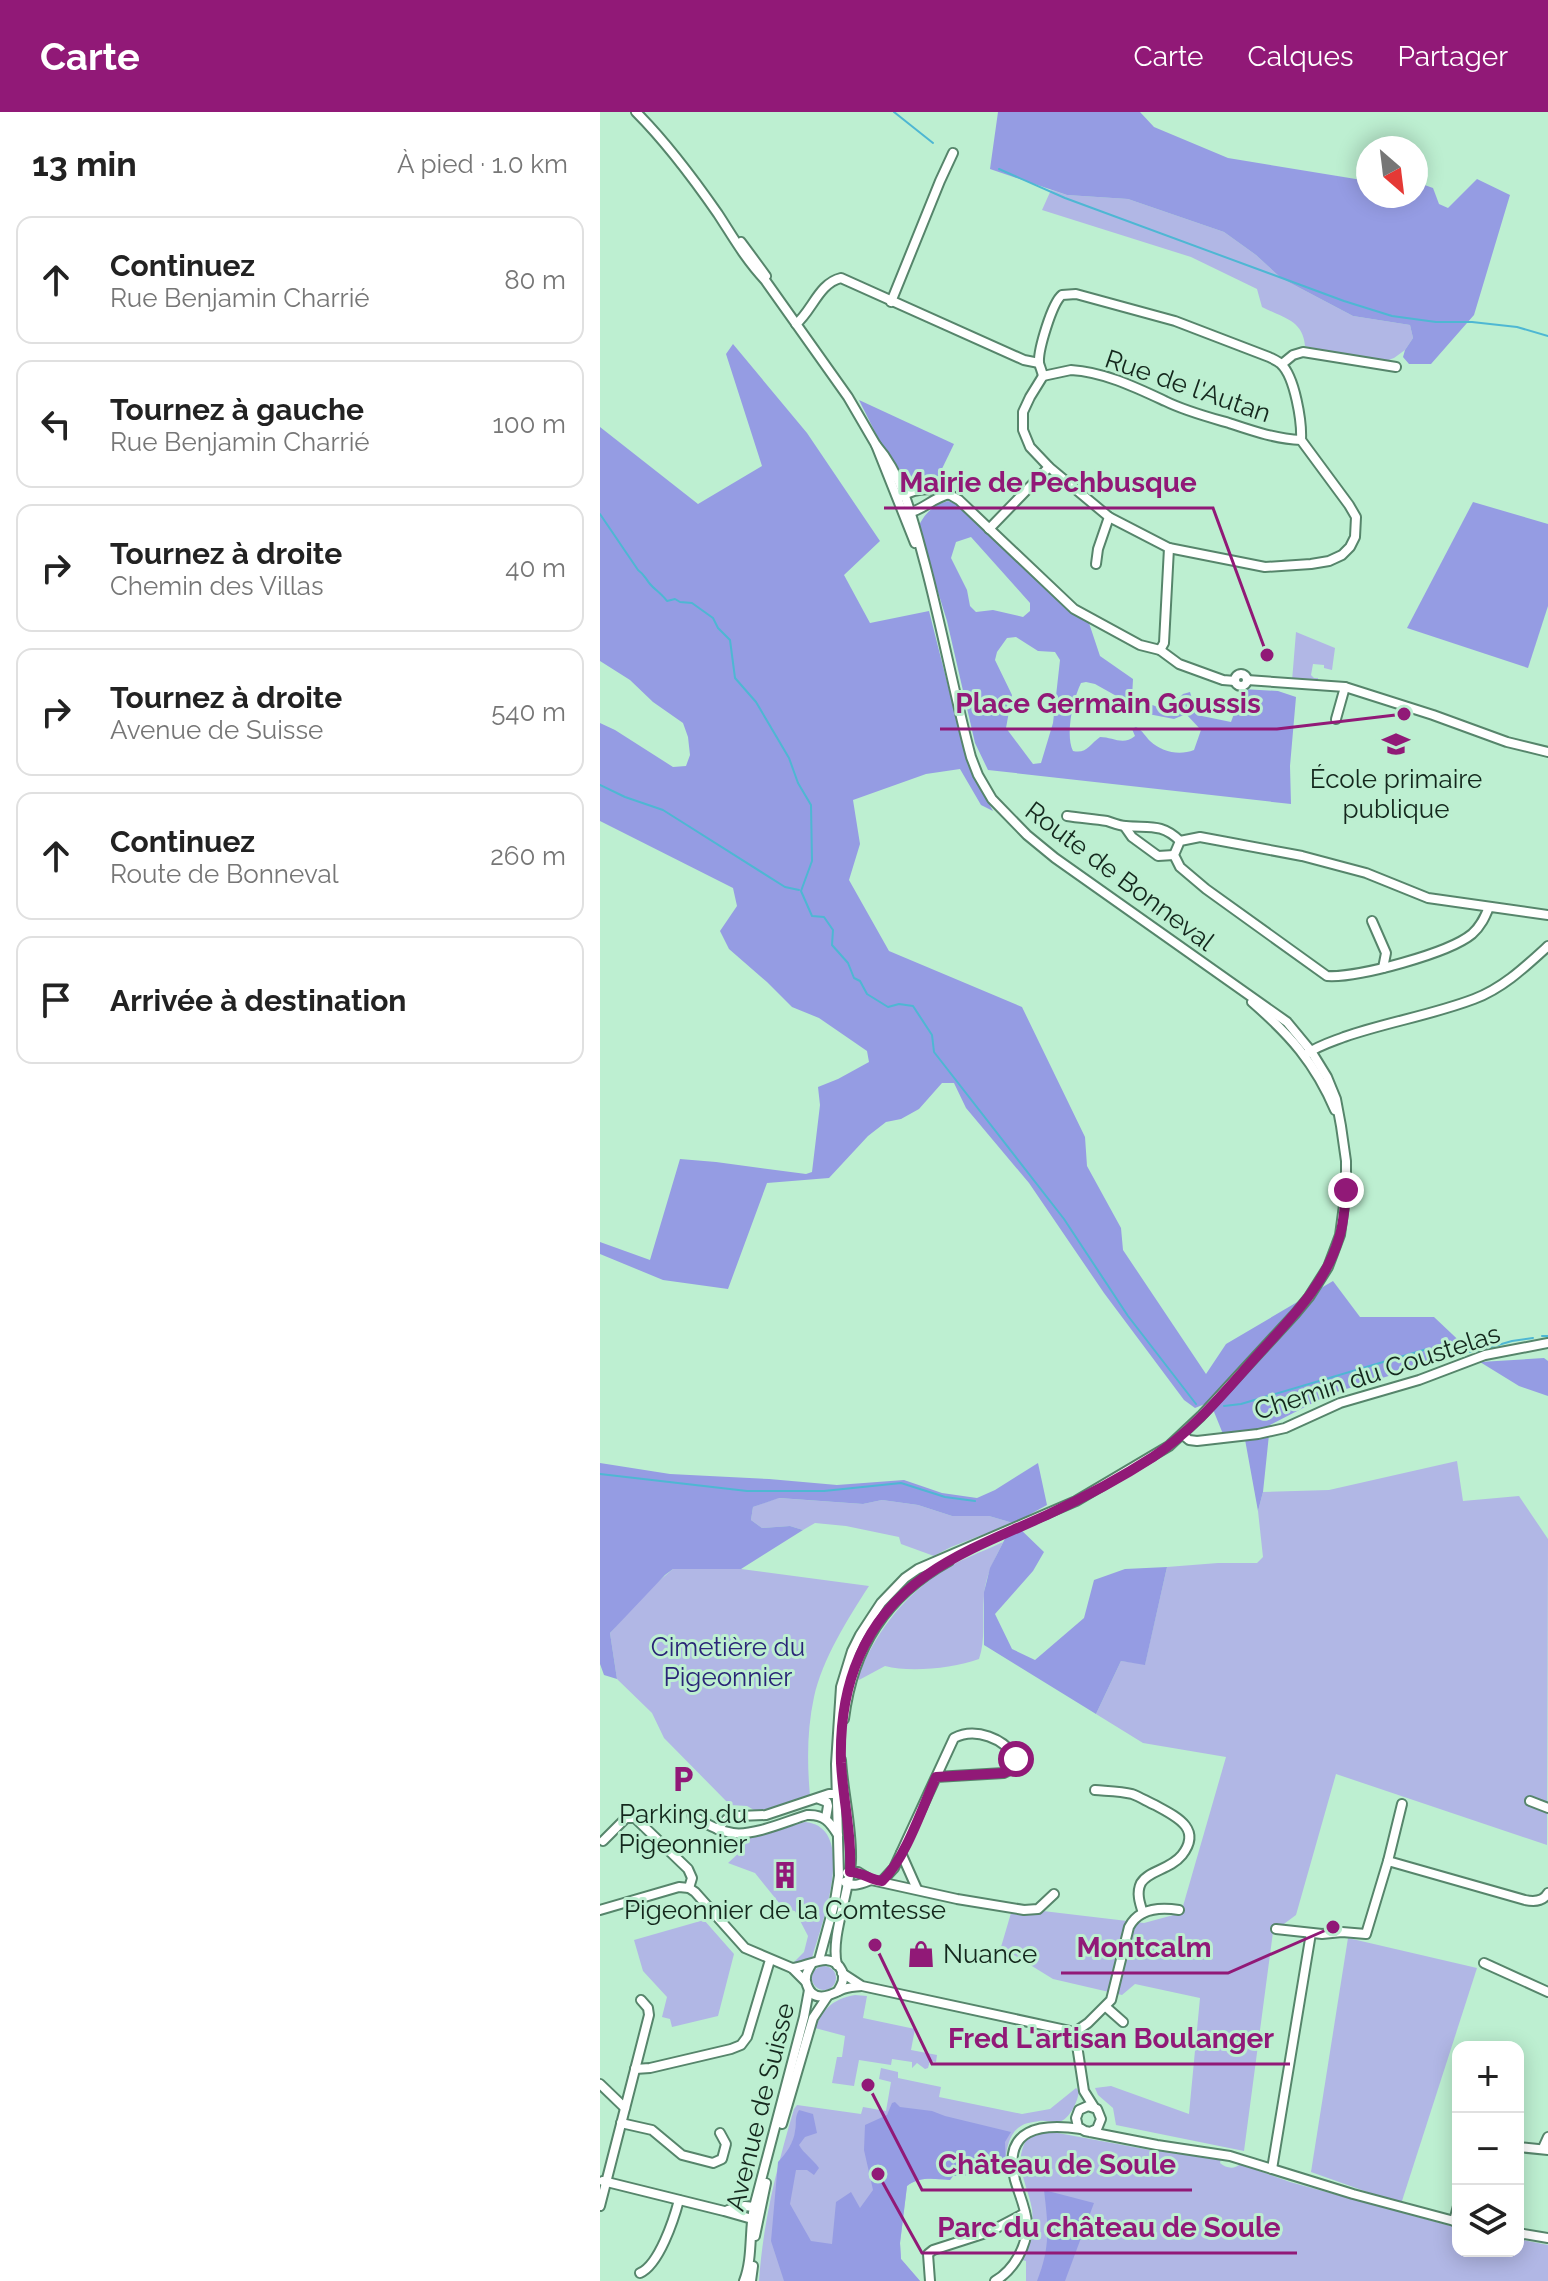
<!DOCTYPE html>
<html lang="fr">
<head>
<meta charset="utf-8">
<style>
  :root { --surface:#fff; --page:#f2f2f2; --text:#222; --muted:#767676; --line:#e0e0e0; --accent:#911977 }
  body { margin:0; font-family:Raleway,sans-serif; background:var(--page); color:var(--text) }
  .controls { position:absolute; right:24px; bottom:24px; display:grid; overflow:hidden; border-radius:16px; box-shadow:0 4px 20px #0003 }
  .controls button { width:72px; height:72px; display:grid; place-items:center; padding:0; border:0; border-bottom:2px solid var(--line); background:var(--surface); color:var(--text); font:40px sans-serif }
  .compass { position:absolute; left:756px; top:24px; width:72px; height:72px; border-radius:50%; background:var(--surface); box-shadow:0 4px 20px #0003; rotate:152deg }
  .stop { position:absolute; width:24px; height:24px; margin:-18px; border:6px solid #911977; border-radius:50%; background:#fff }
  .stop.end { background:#911977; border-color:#fff; box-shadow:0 2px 8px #0008 }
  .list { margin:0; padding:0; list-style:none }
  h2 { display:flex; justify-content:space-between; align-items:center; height:104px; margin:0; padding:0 32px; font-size:34px }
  h2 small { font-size:26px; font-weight:400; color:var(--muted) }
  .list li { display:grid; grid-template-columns:52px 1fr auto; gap:24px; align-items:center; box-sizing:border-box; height:128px; margin:0 16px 16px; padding:0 16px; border:2px solid var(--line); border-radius:16px }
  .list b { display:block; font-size:30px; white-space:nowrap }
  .list p { margin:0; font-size:26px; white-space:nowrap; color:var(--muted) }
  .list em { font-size:26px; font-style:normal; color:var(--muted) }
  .icon { flex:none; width:44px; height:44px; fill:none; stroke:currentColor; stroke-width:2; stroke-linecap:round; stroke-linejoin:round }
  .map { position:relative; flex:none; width:948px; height:2169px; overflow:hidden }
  header { display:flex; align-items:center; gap:48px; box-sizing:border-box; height:112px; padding:0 40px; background:var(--accent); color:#fff }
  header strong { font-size:38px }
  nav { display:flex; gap:44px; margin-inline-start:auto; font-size:28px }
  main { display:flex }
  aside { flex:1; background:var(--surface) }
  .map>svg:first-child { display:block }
  .green { fill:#b1b7e5 }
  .forest { fill:#959ce3; fill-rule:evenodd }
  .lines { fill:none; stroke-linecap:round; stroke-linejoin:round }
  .stream { stroke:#4eb7d3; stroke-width:2 }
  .minor-casing { stroke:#56856b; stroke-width:12 }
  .minor { stroke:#fff; stroke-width:8 }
  .route { stroke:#911977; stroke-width:10 }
  .labels { text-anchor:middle; stroke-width:6; stroke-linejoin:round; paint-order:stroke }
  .street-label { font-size:26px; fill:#14281d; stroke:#bdefd1 }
  .poi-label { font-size:26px; fill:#14281d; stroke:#bdefd1 }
  .park-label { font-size:26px; fill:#2a2577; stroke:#bdefd1 }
  .leader { fill:none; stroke:#911977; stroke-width:3 }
  .callout-dot { fill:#911977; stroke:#bdefd1; stroke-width:3 }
  .callout-label { font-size:28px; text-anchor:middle; font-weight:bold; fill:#911977; stroke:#bdefd1; stroke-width:6; stroke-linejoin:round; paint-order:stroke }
</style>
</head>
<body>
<header>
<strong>Carte</strong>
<nav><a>Carte</a><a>Calques</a><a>Partager</a></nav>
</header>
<main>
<aside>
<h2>13 min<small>À pied · 1.0 km</small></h2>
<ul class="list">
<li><svg class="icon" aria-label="ahead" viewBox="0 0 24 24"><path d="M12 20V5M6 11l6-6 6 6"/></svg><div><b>Continuez</b><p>Rue Benjamin Charrié</p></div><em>80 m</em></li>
<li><svg class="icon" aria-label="left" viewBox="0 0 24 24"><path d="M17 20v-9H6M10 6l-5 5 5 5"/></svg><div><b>Tournez à gauche</b><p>Rue Benjamin Charrié</p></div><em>100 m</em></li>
<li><svg class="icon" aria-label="right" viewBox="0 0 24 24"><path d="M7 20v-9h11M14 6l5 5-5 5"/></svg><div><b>Tournez à droite</b><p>Chemin des Villas</p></div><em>40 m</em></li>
<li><svg class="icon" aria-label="right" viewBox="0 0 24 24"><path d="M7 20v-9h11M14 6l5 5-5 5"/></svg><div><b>Tournez à droite</b><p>Avenue de Suisse</p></div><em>540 m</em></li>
<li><svg class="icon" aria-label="ahead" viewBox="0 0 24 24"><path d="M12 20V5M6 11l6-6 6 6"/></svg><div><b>Continuez</b><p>Route de Bonneval</p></div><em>260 m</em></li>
<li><svg class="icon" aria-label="arrive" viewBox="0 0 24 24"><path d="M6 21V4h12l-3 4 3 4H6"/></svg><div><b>Arrivée à destination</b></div></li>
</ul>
</aside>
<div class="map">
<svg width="948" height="2169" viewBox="0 0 948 2169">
  <rect width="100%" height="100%" fill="#bdefd1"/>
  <g class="green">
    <path d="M451 78 467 83 528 87 624 120 656 143 681 166 753 204 810 213 813 226 805 238 794 246 780 251 705 234C703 208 683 206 662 195L657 177 591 145 442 98Z"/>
    <polygon points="696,520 735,536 732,558 724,556 724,553 713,552 711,563 714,566 718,566 718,569 692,569"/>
    <polygon points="857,1349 863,1389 919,1384 948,1427 947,1733 736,1662 696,1803 673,1820 644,2039 516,2013 513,1996 498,1983 495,1976 511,1974 589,2002 600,1886 535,1872 522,1883 453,1867 401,1835 411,1801 443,1799 544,1811 581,1801 626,1645 543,1631 496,1602 521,1549 545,1552 567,1455 618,1451 657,1451 663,1445 658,1399 663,1380 729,1378"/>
    <polygon points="178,1386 263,1392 282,1388 318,1393 352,1404 389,1404 413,1411 351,1435 334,1444 301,1432 299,1425 246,1414 215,1411 203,1418 190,1414 162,1416 151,1408 153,1395"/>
    <path d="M403 1430C395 1447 385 1464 384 1484 382 1505 386 1527 379 1547 353 1556 311 1561 285 1554L259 1568 258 1564C276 1521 299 1490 337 1462 356 1449 382 1440 403 1430Z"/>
    <path d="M73 1457H141L269 1474C248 1506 222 1548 214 1585 207 1617 207 1651 210 1684L168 1698H154L147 1694 130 1693 64 1626 52 1601 17 1567 10 1521 47 1479Z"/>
    <path d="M205 1710C259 1715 221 1814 212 1846L204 1850 193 1851 204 1840 208 1824 195 1799 184 1797 155 1761 128 1751 141 1739 137 1727C160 1721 182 1717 205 1710Z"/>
    <polygon points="104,1808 134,1842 118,1904 72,1915 70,1907 62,1905 67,1885 43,1859 34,1828"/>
    <polygon points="748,1826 877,1856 801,2092 711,2060"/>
    <circle cx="224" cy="1866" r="12"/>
    <path d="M255 1883 267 1884 263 1906 315 1917 311 1938 337 1943 336 1950 330 1949 328 1956 325 1957 317 1951 312 1956V1950L292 1947 291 1953 259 1948 254 1974 232 1971 237 1945H242L245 1924 215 1916C224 1896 233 1887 255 1883Z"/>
    <path d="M281 1956 298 1960V1966L341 1975 339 1985 422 2002 450 1997 476 1976 479 1979C478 1989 470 2007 459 2010 453 2011 446 2008 439 2009 434 2010 425 2011 421 2014 407 2021 404 2047 406 2061L353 2064 350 2068C335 2067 319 2064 307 2074L300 2131 301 2147 320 2169H159C163 2110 177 2054 194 1997L197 1993 261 2002 263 1995 286 1999 291 1970 279 1967Z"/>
    <path d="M448 2021H458L550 2038 621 2047 620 2051C626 2056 634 2058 640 2052L690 2070 858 2116V2139H918V2127L948 2133V2169H426V2149L422 2148C429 2132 434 2114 432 2097 428 2073 412 2051 427 2027L437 2022Z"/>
  </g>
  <g class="forest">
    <polygon points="398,0 540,0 554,15 628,46 768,69 768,84 816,84 816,70 833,76 839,92 848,96 877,67 910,83 874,203 831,252 809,252 803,245 805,238 813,226 810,213 753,204 681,166 656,143 624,120 528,87 467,83 390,57"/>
    <polygon points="133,232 207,321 280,429 244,463 270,511 329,499 368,653 393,699 381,693 360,657 326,662 253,688 260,732 249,768 289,839 422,895 485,1025 487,1054 521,1116 523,1138 606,1262 626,1232 733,1169 760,1205 834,1205 870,1239 730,1282 670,1313 663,1380 658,1399 644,1322 623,1322 610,1290 595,1296 584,1288 504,1181 429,1071 366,996 354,971 342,971 319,997 301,1007 286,1010 268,1024 229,1066 167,1071 128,1177 63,1168 0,1142 0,1130 50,1148 80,1047 116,1050 206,1062 212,1060 220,993 218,975 238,967 269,950 267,939 219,906 192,895 167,870 129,837 120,819 137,794 133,776 0,709 0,611 15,618 73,655 86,654 90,643 88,625 83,611 53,590 30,568 0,549 0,315 98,392 162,354 126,242"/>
    <polygon points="259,288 354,332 337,367 302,374"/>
    <path d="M348 389 358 393 462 493 489 511 500 544 533 567 532 586 558 595 571 594 583 582 590 580 597 603 631 610 643 577 678 579 696 585 690 654 691 692 388 658 375 631 347 509 318 415C325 401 333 393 348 389ZM371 425 430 491V499L423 505 393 498 376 500 370 494 367 478 351 446 356 430ZM416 525 438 539 455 540 460 548 453 611 441 651 433 652 406 616 412 583 395 548 397 540 407 526ZM486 570 495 572 520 586 538 600 574 607 586 602 601 618 594 638C579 644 562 640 550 629 545 624 543 619 536 615L532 617 535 624C523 634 513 625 500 625 490 632 487 642 473 639 465 623 473 587 481 571Z"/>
    <polygon points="873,390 948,412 948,494 928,556 807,516"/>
    <polygon points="944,1246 948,1249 948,1284 919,1274 880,1250"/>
    <polygon points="0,1351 70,1362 169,1367 237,1373 304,1368 342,1381 377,1386 395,1378 438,1351 447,1393 414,1411 444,1440 433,1459 395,1502 412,1537 435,1548 484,1506 494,1468 525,1457 567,1455 545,1553 521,1549 496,1602 384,1533 384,1480 390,1456 413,1411 389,1404 352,1404 318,1393 282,1388 263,1392 179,1386 153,1395 151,1408 162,1416 190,1414 203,1418 141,1457 73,1457 65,1463 10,1521 17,1567 4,1563 0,1552"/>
    <path d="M295 1990 300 1995 332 1999 345 2004 411 2020 405 2030 406 2061 353 2064 350 2068C335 2067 319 2064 307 2074L300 2131 301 2147 320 2169H184L171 2129 178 2050C186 2042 194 2030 195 2019 197 2010 194 2007 199 1998L213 2002 217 2021 205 2025 199 2033C204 2042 213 2047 219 2056L214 2063 207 2058H196L190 2092 211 2129 232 2132 236 2090 251 2080 260 2096 273 2078 264 2038 265 2013 287 2003 292 1991Z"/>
    <path d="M444 2078 494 2091 465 2169H437C451 2134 448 2113 444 2078Z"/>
  </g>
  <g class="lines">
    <g class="stream">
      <polyline points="294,0 333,31"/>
      <polyline points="399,57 465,86 744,189 792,204 836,210 872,210 917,215 948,224"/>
      <path d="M0 402 38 458C45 463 45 466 50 472 55 478 61 481 67 489L75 487 80 490 92 491 113 506 118 516 130 528 135 566 156 590 189 646 198 671 211 693 212 749 201 779 212 804 224 805 233 818 232 833 248 851 254 866 260 869 267 882 288 895 299 892 313 894 332 923 334 940 464 1107 528 1204 596 1292"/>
      <polyline points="0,673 25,685 63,698 185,775 199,778"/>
      <polyline points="942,1224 948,1224"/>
      <polyline points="624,1294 641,1292 827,1237 874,1240 912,1229 933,1226"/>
      <polyline points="0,1362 147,1379 224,1379 301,1371 345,1385 375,1389"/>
    </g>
    <g class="minor-casing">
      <g id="minor">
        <path d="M36 0C67 31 93 66 118 102 133 125 146 148 165 168L248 285 276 333 315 431"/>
        <polyline points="141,130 166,164"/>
        <polyline points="291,190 340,69 353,41"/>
        <path d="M196 212C212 199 219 171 241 166L424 248 439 251"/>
        <polyline points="682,252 693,243 703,240 796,255"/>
        <path d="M471 258C504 260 535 275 565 289 585 299 608 305 629 311 653 319 676 327 701 328L749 393 756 405 755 425 750 435 742 443 729 449 711 452 665 455 569 436 509 405 449 355 430 335 423 318V300L430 285 443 264Z"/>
        <path d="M443 264C442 259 440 255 439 251 438 238 452 191 462 183L476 182 575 209 669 245C673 247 678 249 681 252 695 265 702 310 701 328"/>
        <path d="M302 384C322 373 340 376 359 388L474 497 540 533 560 538 579 552 623 568 635 569"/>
        <path d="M308 401C324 398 333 385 350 382"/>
        <polyline points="389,417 449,355"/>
        <polyline points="496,452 498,437 509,405"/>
        <polyline points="560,538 564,531 569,436"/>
        <circle cx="641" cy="568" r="6"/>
        <polyline points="647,568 745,575 833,603 907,630 948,640"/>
        <polyline points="736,607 745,575"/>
        <path d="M467 704C480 706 494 707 507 709 513 711 520 714 526 714 549 716 562 711 580 729"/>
        <polyline points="525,715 532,725 558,744 574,743"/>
        <path d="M889 795C885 805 881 814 872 822 849 841 758 866 727 864L606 777 580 755 574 743 580 729 600 725 702 744 766 761 828 786 948 803"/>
        <polyline points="772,809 786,841 783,856"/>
        <path d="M652 890C690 923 715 951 735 998"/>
        <path d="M705 943C717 934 731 930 744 925 787 910 832 903 874 887 903 876 925 855 948 834"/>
        <polyline points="583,1323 589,1328 597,1329 658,1322 685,1316 740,1291 819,1268 885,1243 948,1231"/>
        <path d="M244 1607C253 1535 286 1484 349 1449"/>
        <path d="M495 1678C507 1679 521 1679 532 1682 540 1685 548 1690 555 1693 575 1704 603 1716 582 1743 570 1758 549 1758 541 1771 536 1781 540 1792 543 1801"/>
        <polyline points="219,1687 227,1690 228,1694 226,1706"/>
        <polyline points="930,1689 948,1696"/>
        <path d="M92 1704C105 1711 118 1719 133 1721 154 1724 187 1709 207 1703 224 1702 230 1710 238 1723"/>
        <polyline points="117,1717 127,1707 138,1704 166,1703 229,1682 240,1682"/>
        <polyline points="3,1729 26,1706 35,1706 88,1757 92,1766 89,1776"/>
        <polyline points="301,1741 317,1777"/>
        <polyline points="788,1749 802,1692"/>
        <polyline points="247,1761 258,1760 271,1768 357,1787 424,1798 438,1797 454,1782"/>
        <path d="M282 1769 294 1756 354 1626C375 1615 405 1626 416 1647L412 1657 404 1661 336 1665"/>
        <path d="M245 1770C253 1776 263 1771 271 1768"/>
        <polyline points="0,1798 79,1775 89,1776 95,1780 145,1836 192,1856 206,1870"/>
        <path d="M676 1817 722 1822 742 1820 766 1822 788 1749 925 1788C934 1790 943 1790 948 1781"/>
        <path d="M219 1848 235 1789 239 1764 236 1652 241 1575 252 1539 260 1523 281 1491 305 1466 318 1457 476 1389 569 1334 601 1304 695 1202 709 1185 728 1155 740 1123 746 1078V1049L741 1014 736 987 727 965 711 939 687 910 455 746 427 723 392 687 378 663 371 645C354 581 342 516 325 452 314 412 304 365 276 333"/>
        <polyline points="884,1851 948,1880"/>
        <path d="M211 1853C207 1860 204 1865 207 1873 213 1891 229 1884 241 1878 247 1875 254 1875 261 1874"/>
        <path d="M237 1853C230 1824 250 1781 251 1748 252 1715 243 1681 241 1648"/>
        <path d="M192 1856C208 1855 232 1837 242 1859 245 1867 242 1872 238 1879"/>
        <polyline points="242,1861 262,1874 475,1920 484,1979 494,1995"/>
        <polyline points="506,1895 523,1910"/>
        <path d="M475 1920 488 1911 511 1888 529 1815C539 1796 560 1795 579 1798"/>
        <polyline points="35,1957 50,1956 131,1937 141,1933 147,1925 170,1848"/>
        <polyline points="0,1972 25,1996"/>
        <polyline points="21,2011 52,2018 82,2043 113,2051 122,2047 126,2032 120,2021"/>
        <polyline points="182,2012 213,1906 227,1885"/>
        <polyline points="490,2020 497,2017 501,2007 497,1997 488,1994 479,1998 476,2006 478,2015 485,2019 557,2033 630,2044 753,2082 858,2110"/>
        <polyline points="918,2035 948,2038"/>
        <polyline points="943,2036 948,2025"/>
        <polyline points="672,2057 711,1821"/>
        <polyline points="3,2069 124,2099 152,2107 155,2105"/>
        <polyline points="0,2094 49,1903 48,1896 41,1888"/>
        <polyline points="128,2098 145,2094 154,2095"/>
        <polyline points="854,2109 858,2094"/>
        <polyline points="918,2121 948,2126"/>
        <polyline points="155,2124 166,2071"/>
        <path d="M40 2161C59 2153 74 2107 79 2088"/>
        <path d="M144 2169C153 2146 149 2119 154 2095L204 1905 209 1878"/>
        <polyline points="151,2169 153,2154"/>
        <polyline points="330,2169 328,2142 333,2138 389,2120 425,2101"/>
        <path d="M395 2169C414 2158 428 2133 427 2111 426 2097 419 2082 415 2068 402 2016 441 2011 481 2017"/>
      </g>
    </g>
    <use href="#minor" class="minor"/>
  </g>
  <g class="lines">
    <path class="route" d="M416 1647 412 1657 404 1661 336 1665C323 1694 305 1748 282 1769 270 1768 262 1760 250 1760 252 1723 243 1688 241 1651 240 1616 245 1577 259 1545 294 1462 372 1437 447 1403 483 1386 519 1367 553 1345 597 1316 630 1273 665 1235 695 1202 726 1170 739 1126 744 1111 745 1094 746 1078"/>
  </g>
  <defs>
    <g id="school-bare" transform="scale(2.16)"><path d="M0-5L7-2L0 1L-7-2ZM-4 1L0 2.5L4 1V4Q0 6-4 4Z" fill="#911977" stroke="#bdefd1" stroke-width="2.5" paint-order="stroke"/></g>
    <g id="parking-bare" transform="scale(2.16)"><path d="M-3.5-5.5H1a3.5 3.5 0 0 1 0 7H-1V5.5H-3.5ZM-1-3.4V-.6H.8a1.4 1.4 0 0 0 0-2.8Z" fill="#911977" stroke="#bdefd1" stroke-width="2.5" paint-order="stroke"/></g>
    <g id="building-bare" transform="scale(2.16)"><path d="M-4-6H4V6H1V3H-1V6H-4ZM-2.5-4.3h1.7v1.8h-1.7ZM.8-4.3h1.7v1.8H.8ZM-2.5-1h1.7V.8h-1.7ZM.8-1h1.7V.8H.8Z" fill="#911977" stroke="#bdefd1" stroke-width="2.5" paint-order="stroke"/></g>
    <g id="shop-bare" transform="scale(2.16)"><path d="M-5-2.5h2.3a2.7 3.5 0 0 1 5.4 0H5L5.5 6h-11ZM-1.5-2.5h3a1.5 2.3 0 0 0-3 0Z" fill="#911977" stroke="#bdefd1" stroke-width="2.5" paint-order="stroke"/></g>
  </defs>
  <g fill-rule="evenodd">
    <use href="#school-bare" x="796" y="632"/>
    <use href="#parking-bare" x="83" y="1667"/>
    <use href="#building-bare" x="185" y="1763"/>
    <use href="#shop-bare" x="321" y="1842"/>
  </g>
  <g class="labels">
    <g class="street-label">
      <text transform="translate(588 274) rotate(19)" y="9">Rue de l'Autan</text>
      <text transform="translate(520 764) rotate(37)" y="9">Route de Bonneval</text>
      <text transform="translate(777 1260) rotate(-18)" y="9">Chemin du Coustelas</text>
      <text transform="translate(160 1995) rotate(-76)" y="9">Avenue de Suisse</text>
    </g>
    <g class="poi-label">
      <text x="796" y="676">École primaire<tspan x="796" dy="30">publique</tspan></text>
      <text x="83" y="1711">Parking du<tspan x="83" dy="30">Pigeonnier</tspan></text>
      <text x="185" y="1807">Pigeonnier de la Comtesse</text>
      <text x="343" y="1851" text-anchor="start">Nuance</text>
    </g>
    <g class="park-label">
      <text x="128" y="1544">Cimetière du<tspan x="128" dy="30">Pigeonnier</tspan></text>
    </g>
  </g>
  <path class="leader" d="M667 543L613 396H284M804 602L677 617H340M733 1815L628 1861H461M275 1833L332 1952H690M268 1973L322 2078H592M278 2062L322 2141H697"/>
  <g class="callout-dot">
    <circle cx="667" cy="543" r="8"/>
    <circle cx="804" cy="602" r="8"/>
    <circle cx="733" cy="1815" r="8"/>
    <circle cx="275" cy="1833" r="8"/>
    <circle cx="268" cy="1973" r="8"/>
    <circle cx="278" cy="2062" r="8"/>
  </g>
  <g class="callout-label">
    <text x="448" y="380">Mairie de Pechbusque</text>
    <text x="508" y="601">Place Germain Goussis</text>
    <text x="544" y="1845">Montcalm</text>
    <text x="511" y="1936">Fred L'artisan Boulanger</text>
    <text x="457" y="2062">Château de Soule</text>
    <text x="509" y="2125">Parc du château de Soule</text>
  </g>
</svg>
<div class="controls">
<button>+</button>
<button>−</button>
<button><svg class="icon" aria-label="layers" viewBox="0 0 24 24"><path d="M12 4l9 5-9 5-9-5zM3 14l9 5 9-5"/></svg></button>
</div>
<svg class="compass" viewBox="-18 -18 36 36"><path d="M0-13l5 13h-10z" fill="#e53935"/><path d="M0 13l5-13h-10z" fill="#767676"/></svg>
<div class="stop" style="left:416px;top:1647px"></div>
<div class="stop end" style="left:746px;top:1078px"></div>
</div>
</main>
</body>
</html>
